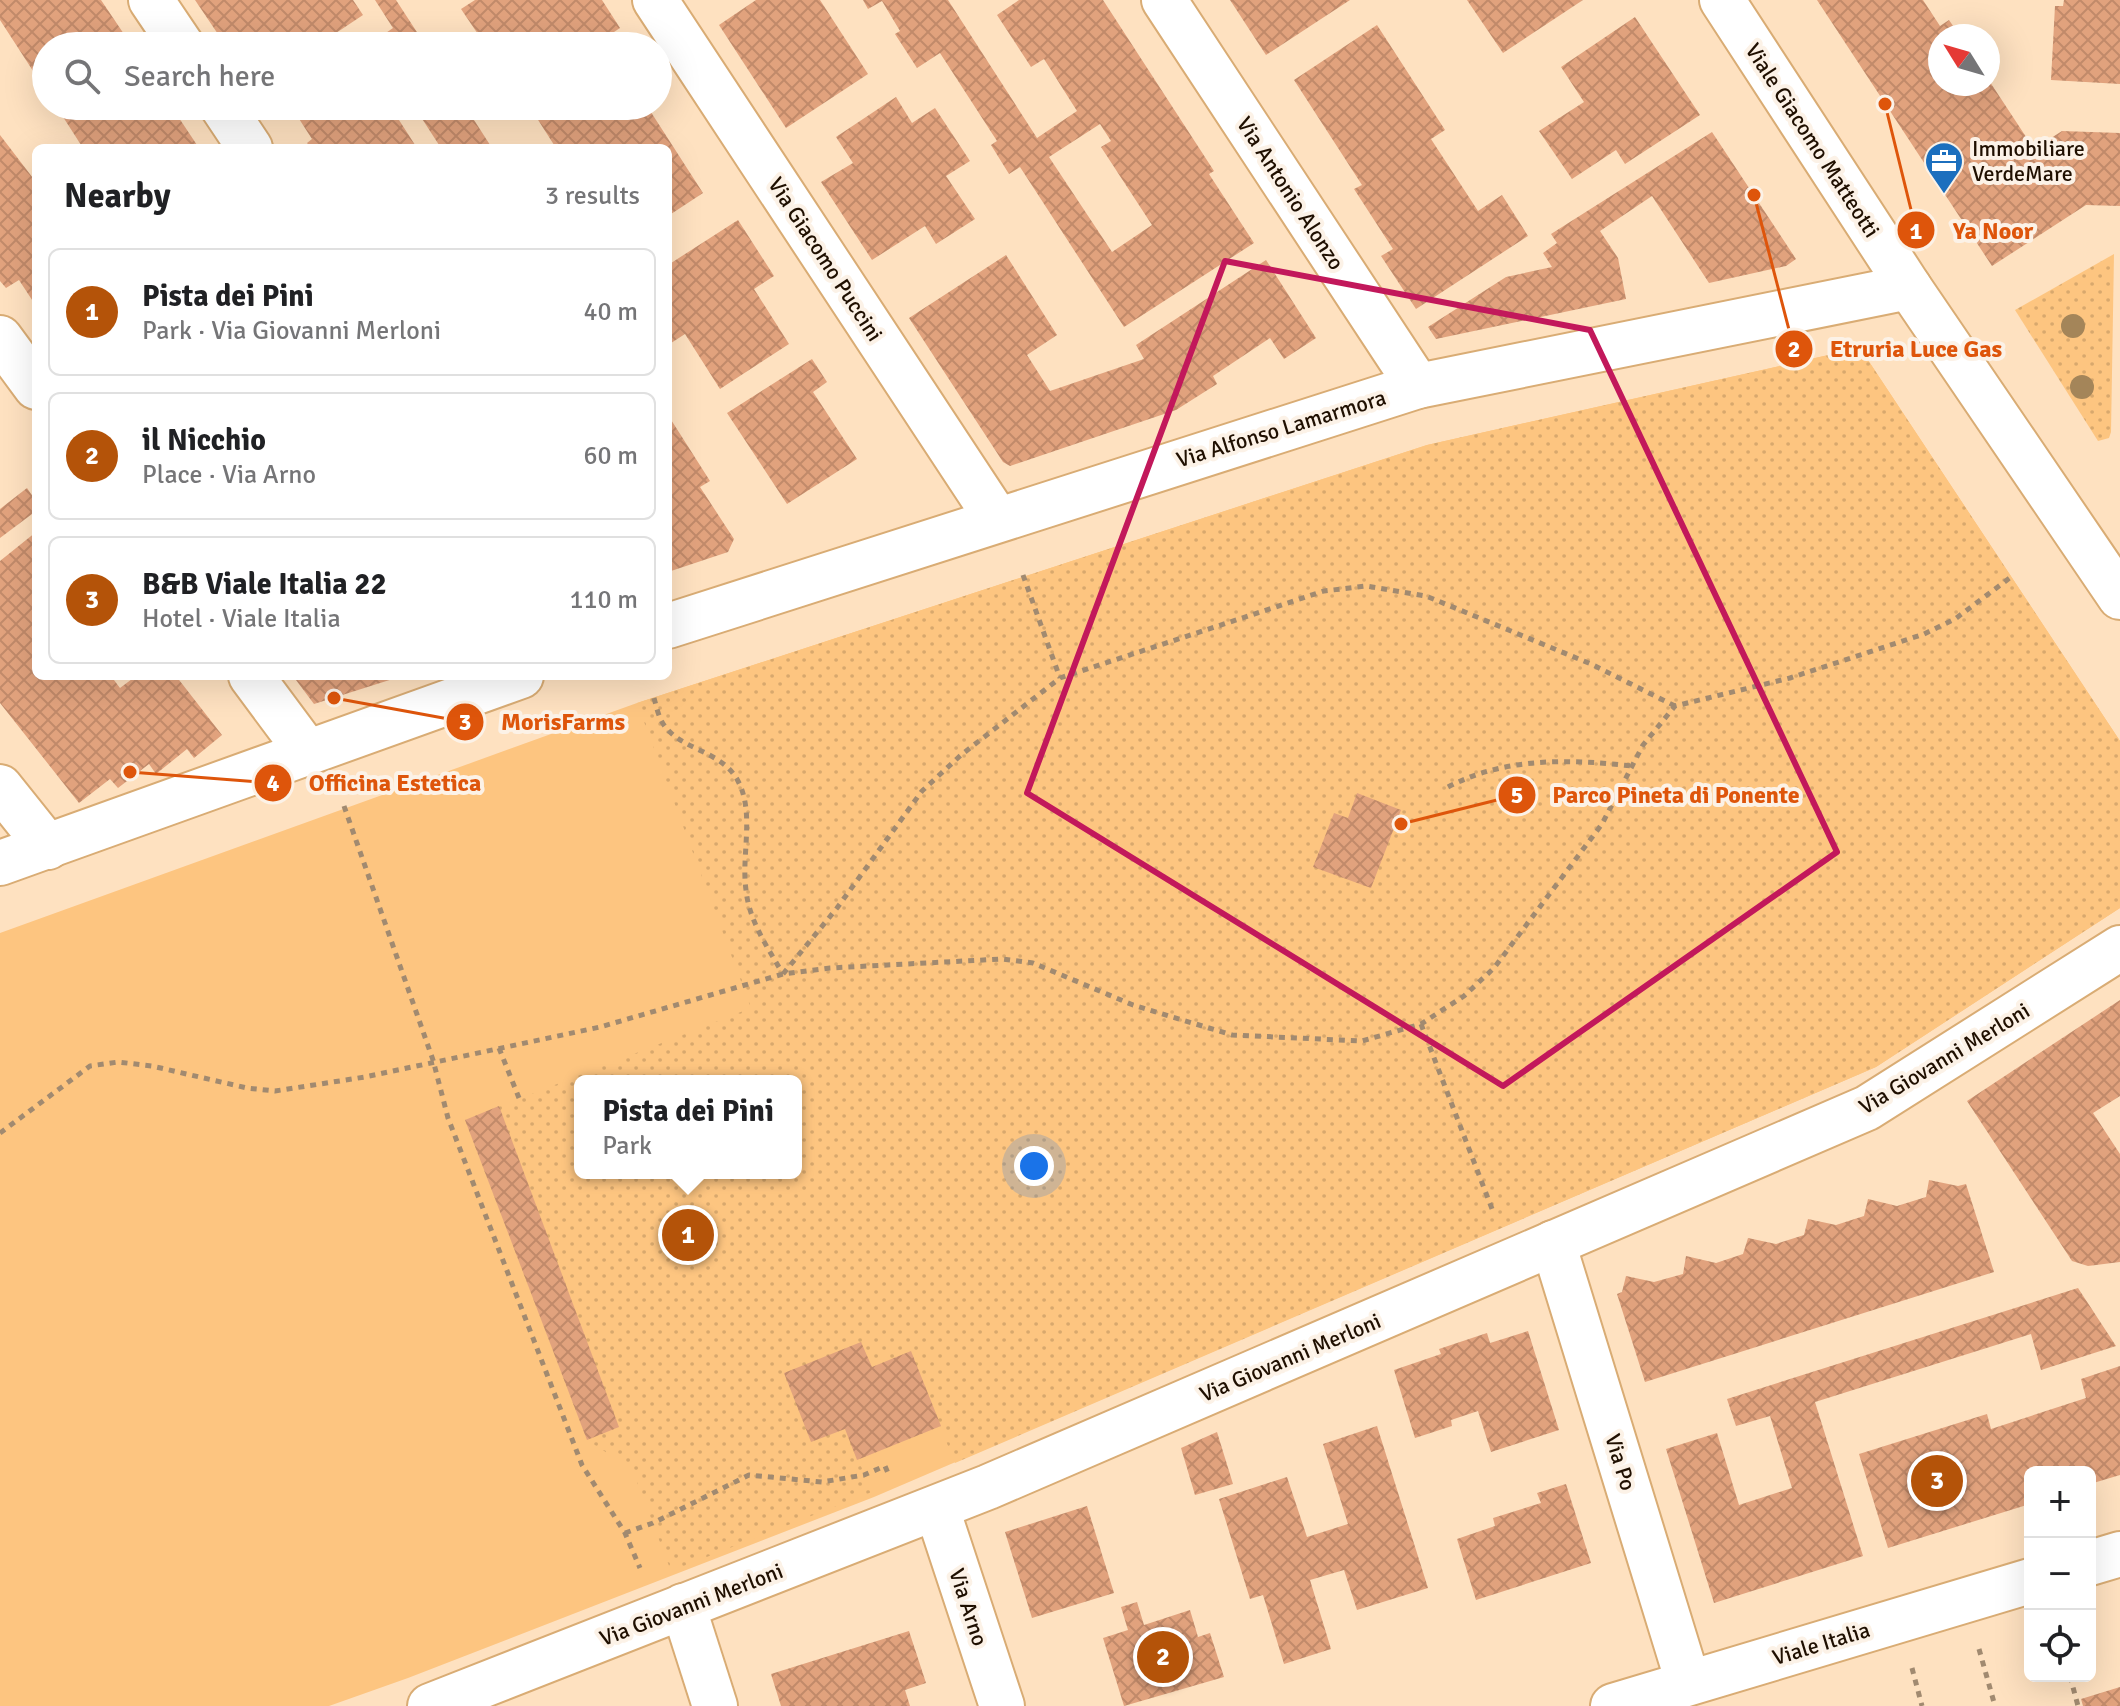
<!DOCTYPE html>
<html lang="en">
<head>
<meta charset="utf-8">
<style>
  :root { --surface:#fff; --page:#f6f6f6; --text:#202124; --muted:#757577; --line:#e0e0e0; --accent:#b45309 }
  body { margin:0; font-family:Signika,sans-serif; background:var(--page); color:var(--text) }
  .controls { position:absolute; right:24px; bottom:24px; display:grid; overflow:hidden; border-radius:12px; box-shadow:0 8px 32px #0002 }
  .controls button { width:72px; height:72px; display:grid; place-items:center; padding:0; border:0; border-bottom:2px solid var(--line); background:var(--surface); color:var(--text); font:40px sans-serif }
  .compass { position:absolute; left:1928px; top:24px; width:72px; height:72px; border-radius:50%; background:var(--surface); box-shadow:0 8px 32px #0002; rotate:307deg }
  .you { position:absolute; left:1034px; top:1166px; width:28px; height:28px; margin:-20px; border:6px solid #fff; border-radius:50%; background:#1a73e8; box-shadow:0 0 0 12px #1a73e833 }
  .badge { display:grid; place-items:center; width:52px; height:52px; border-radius:50%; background:var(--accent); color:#fff; font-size:26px; font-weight:700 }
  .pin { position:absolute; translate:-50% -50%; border:4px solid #fff; box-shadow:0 2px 8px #0006 }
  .popup { position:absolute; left:574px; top:1075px; width:228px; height:104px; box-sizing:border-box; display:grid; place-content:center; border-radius:12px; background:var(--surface); filter:drop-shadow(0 2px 6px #0005); font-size:26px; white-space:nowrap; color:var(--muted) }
  .popup b { font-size:30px; color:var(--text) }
  .popup::after { content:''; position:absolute; left:50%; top:100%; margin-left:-16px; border:16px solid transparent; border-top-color:var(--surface) }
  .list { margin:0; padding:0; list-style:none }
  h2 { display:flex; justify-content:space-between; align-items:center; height:104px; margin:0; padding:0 32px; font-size:34px }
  h2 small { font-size:26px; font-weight:400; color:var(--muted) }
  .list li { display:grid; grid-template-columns:52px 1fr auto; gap:24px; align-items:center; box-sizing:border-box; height:128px; margin:0 16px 16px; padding:0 16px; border:2px solid var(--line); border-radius:12px }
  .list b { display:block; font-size:30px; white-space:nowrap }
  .list p { margin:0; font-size:26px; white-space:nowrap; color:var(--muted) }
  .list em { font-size:26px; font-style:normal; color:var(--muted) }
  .icon { flex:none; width:44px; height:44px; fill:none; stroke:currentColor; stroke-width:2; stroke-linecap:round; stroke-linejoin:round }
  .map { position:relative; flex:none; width:2120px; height:1706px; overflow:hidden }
  .search { position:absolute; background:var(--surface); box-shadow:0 8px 32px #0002; left:32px; top:32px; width:640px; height:88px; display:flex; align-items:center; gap:20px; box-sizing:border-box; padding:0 28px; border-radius:44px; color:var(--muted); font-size:30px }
  .panel { position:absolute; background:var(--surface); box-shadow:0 8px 32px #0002; left:32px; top:144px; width:640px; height:536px; border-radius:12px }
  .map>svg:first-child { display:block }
  .grass { fill:#fdc580; fill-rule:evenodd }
  .park { fill:url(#park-dots); fill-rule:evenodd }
  .building { fill:url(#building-cross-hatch); fill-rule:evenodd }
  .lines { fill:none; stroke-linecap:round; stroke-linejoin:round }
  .street-casing { stroke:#d9ac74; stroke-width:48 }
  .path { stroke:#a18a70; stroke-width:5; stroke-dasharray:6 6; stroke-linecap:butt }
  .street { stroke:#fff; stroke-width:44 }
  .tree { fill:#a48559 }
  .marked { fill:none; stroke:#c2185b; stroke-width:6; stroke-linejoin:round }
  .labels { text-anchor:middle; stroke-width:8; stroke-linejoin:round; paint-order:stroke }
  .street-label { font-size:22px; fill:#1f0f00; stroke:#fcf2e7 }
  .poi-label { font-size:22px; fill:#1f0f00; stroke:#fcf2e7; text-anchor:start }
  .leader { fill:none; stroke:#de550b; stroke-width:3 }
  .callout-dot { fill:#de550b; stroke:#fcf2e7; stroke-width:3 }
  .mark-label { font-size:24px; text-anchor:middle; font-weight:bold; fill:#fff }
  .callout-label { font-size:24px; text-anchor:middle; font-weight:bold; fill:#de550b; stroke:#fcf2e7; stroke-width:8; stroke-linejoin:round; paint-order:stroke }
</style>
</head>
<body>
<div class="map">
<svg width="2120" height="1706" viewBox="0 0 2120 1706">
  <defs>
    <pattern id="park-dots" width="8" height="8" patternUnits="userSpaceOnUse" patternTransform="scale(2)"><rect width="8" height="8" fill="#fdc580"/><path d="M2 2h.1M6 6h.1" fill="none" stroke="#d8a86d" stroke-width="1.8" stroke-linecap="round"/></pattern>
    <pattern id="building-cross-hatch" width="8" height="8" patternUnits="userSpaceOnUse" patternTransform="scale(2)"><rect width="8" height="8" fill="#e1a27d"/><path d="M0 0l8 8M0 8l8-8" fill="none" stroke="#c18a6a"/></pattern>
  </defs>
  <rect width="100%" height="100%" fill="#fee1c0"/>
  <path class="grass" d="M1860 348 2120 741V908L1876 1067 874 1497 408 1678 329 1706H0V933L637 703 1427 445ZM580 1081H796V1173H580Z"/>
  <g class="park">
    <polygon points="2114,254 2111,432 2109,438 2098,441 2015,310"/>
    <path d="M1860 348 2120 741V908L1876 1067 955 1463 940 1426 858 1459 872 1492 671 1571 632 1469 587 1440 465 1120 751 1008 637 703 1427 445ZM580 1081H796V1173H580Z"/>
  </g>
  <g class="building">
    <polygon points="0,0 101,0 132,46 46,46 46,91 0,20"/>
    <polygon points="195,0 353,0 363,15 336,33 340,40 331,46 226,46"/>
    <polygon points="375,0 396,0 426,46 367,46 393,28"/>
    <polygon points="475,0 602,0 620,28 593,46 486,46 461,9"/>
    <polygon points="756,0 820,0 868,74 786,128 719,25"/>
    <path d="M863 0H948L1037 138 1077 111 1044 59 1031 67 997 15 1019 0H1103L1214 171 1209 174 1254 243 1124 327 1020 167 1009 174 991 145 997 141 940 53 917 68 895 34 900 31 882 1 868 9ZM1100 124 1111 141 1101 147 1152 225 1112 252 1049 157Z"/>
    <polygon points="1230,0 1350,0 1266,55"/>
    <polygon points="1467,0 1583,0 1503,53"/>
    <polygon points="1817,0 1923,0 1940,26 1949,20 1960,36 1940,36 1940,84 1988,84 1988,79 2034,149 2062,131 2120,133 2120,206 2086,205 1992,266"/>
    <polygon points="2064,0 2120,0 2120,84 2051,80 2055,6 2063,6"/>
    <polygon points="1635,17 1700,115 1625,164 1616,150 1572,179 1539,131 1584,102 1561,67"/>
    <polygon points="1377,25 1445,130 1431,139 1478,211 1502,195 1528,236 1416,309 1381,256 1393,249 1354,189 1362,185 1294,80"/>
    <polygon points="896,97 912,123 935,108 970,161 946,176 975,219 936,244 925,226 872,260 821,182 853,163 836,137"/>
    <polygon points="56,106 171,106 199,148 83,148"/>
    <polygon points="301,106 390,106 417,148 311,148 307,143 312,139 294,111"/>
    <polygon points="425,106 465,106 492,148 441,148 417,111"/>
    <polygon points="542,106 647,106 703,193 668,216 668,148 556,148 533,112"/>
    <polygon points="1712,132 1796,259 1786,266 1709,283 1652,196 1600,231 1618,258 1626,299 1436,339 1428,327 1506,277 1552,267 1543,253 1557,243 1551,234"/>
    <polygon points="0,135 36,182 36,306 19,280 6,288 0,281"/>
    <polygon points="738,220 774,276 754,289 789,344 720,389 685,334 668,345 668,265"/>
    <polygon points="1006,255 1057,335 1027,355 1050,391 1144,359 1136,345 1266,260 1316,338 1284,359 1270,338 1213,376 1217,384 1176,410 1010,466 1003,462 909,318"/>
    <polygon points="812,359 827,382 813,392 857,459 787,504 727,413"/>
    <polygon points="668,415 710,481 700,487 734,539 728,552 671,571 668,566"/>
    <polygon points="27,488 36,501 36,511 0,538 0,509"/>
    <polygon points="36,532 36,676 111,676 120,688 136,676 176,676 222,735 194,758 187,749 156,774 149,764 118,788 110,779 79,803 0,703 0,561"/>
    <polygon points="293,676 399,676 399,677 314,704"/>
    <polygon points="1357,793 1401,810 1371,888 1313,867 1334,813 1348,818"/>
    <polygon points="2120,1000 2120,1096 2093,1113 2120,1154 2120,1262 2088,1266 2072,1261 1967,1101"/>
    <polygon points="499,1106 619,1427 587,1440 465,1120"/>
    <polygon points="1929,1180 1958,1186 1966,1184 1994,1272 1645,1382 1617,1294 1622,1292 1626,1276 1654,1282 1683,1274 1686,1256 1716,1263 1743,1254 1748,1238 1776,1244 1804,1235 1808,1219 1836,1225 1864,1216 1868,1199 1897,1206 1926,1197"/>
    <polygon points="2078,1288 2116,1346 2041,1370 2031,1334 1815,1402 1863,1556 1714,1603 1666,1449 1717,1433 1739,1505 1792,1488 1770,1416 1736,1426 1727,1399"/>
    <polygon points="1528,1331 1559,1430 1491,1452 1478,1411 1451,1420 1452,1426 1415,1438 1394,1370 1441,1354 1439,1349 1487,1333 1490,1343"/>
    <polygon points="861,1342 872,1367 911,1351 941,1426 857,1460 845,1429 811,1442 784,1373"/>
    <polygon points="2120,1366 2120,1475 2090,1484 2090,1472 2030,1472 2030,1504 1888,1548 1859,1454 1987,1414 1991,1429 2086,1398 2081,1379"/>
    <polygon points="1377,1426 1428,1588 1357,1610 1344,1570 1310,1580 1331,1649 1284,1664 1263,1595 1250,1599 1219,1499 1287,1477 1307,1537 1348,1524 1323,1444"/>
    <polygon points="1217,1432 1233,1484 1195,1495 1181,1448"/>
    <polygon points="1566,1484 1591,1563 1476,1600 1457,1539 1495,1526 1493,1518 1541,1503 1537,1493"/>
    <polygon points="1087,1506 1114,1593 1032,1618 1005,1532"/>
    <polygon points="1137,1602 1144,1625 1190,1610 1198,1637 1210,1633 1224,1677 1124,1706 1103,1638 1128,1630 1121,1607"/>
    <polygon points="909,1631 926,1683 905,1690 910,1706 781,1706 771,1674"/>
    <polygon points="2120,1687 2120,1706 2083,1706 2081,1699"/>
  </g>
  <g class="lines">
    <g class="street-casing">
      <g id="street">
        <polyline points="151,0 182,46"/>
        <polyline points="655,0 997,519"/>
        <polyline points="1164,0 1418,386"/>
        <polyline points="1722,0 1909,287 2120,597"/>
        <polyline points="222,106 250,148"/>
        <polyline points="0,338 36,387"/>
        <polyline points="668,626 1418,386 1909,287"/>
        <polyline points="251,676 306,750"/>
        <polyline points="0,787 48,847"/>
        <polyline points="0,863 521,676"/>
        <polyline points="1553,1243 1688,1682"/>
        <polyline points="937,1509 1002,1706"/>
        <polyline points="2090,1563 2120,1554"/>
        <polyline points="683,1606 715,1706"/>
        <polyline points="430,1706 988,1487 1867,1108 2120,948"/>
        <polyline points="1613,1706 2030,1581"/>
      </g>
    </g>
    <g class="path">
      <polyline points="1023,575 1060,678"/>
      <path d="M654 698C656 705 658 715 662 722 679 751 721 749 738 781 755 813 741 855 746 890 749 921 768 948 783 974"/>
      <path d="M1448 787C1505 757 1569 759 1632 766"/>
      <polyline points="344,806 433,1060 448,1118 582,1465 625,1533 640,1568"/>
      <polyline points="783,974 837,908 922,791 961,755 1060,678 1324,591 1366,586 1426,596 1591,664 1675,706"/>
      <polyline points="1421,1024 1494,1214"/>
      <polyline points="499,1048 519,1098"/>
      <polyline points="0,1133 90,1066 118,1062 152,1066 247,1088 275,1091 365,1077 600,1027 783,974 830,968 1002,959 1033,963 1133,1005 1232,1035 1362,1041 1421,1024 1464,996 1494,968 1602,824 1643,745 1675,706 1790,678 1924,634 1955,619 2011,577"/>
      <polyline points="625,1533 653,1523 749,1475 822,1482 864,1475 885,1466 888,1473"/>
      <polyline points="1979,1649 1995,1706"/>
      <polyline points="1912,1668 1922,1706"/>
      <polyline points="2070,1676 2078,1706"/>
    </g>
    <use href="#street" class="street"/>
  </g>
  <g class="tree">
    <circle cx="2073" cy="326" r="12"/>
    <circle cx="2082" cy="387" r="12"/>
  </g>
  <path class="marked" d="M1225 261 1590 330 1837 852 1503 1086 1027 793Z"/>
  <defs>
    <g id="office-pin" transform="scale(2)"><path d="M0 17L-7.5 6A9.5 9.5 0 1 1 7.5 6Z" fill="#1c6fbe" stroke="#fcf2e7"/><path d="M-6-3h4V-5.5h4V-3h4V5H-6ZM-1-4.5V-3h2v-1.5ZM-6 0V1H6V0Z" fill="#fff"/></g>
  </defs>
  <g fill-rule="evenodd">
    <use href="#office-pin" x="1944" y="161"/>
  </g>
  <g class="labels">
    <g class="street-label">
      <text transform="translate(1813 140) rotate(57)" y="8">Viale Giacomo Matteotti</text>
      <text transform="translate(1291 193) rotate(57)" y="8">Via Antonio Alonzo</text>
      <text transform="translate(826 259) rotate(57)" y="8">Via Giacomo Puccini</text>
      <text transform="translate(1281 428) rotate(-17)" y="8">Via Alfonso Lamarmora</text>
      <text transform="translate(1944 1058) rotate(-31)" y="8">Via Giovanni Merloni</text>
      <text transform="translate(1290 1357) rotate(-23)" y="8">Via Giovanni Merloni</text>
      <text transform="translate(1621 1462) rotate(73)" y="8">Via Po</text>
      <text transform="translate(691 1604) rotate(-21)" y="8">Via Giovanni Merloni</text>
      <text transform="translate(969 1607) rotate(72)" y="8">Via Arno</text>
      <text transform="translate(1821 1643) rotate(-17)" y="8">Viale Italia</text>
    </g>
    <g class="poi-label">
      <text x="1972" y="156">Immobiliare<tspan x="1972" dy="25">VerdeMare</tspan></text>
    </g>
  </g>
  <path class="leader" d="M1885 104L1916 230M1754 195L1794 349M334 698L465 722M130 772L273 783M1401 824L1517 795"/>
  <g class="callout-dot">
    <circle cx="1885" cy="104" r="8"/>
    <circle cx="1754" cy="195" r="8"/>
    <circle cx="334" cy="698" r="8"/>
    <circle cx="130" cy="772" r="8"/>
    <circle cx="1401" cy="824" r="8"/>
    <circle cx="1916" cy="230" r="20"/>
    <circle cx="1794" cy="349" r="20"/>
    <circle cx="465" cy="722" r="20"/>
    <circle cx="273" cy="783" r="20"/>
    <circle cx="1517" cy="795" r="20"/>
  </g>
  <g class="mark-label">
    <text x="1916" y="239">1</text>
    <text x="1794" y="357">2</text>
    <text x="465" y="730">3</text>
    <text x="273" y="791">4</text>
    <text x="1517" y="803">5</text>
  </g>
  <g class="callout-label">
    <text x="1993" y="239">Ya Noor</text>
    <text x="1916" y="357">Etruria Luce Gas</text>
    <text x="563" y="730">MorisFarms</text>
    <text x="395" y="791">Officina Estetica</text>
    <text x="1676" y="803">Parco Pineta di Ponente</text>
  </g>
</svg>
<div class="controls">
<button>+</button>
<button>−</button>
<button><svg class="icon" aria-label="locate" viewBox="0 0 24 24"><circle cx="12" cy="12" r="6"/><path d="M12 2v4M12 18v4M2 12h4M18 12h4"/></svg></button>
</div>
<svg class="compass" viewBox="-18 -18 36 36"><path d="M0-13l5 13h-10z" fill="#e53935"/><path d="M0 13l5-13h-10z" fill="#757577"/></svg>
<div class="you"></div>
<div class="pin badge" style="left:688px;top:1235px">1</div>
<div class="popup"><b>Pista dei Pini</b>Park</div>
<div class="pin badge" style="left:1163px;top:1657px">2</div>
<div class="pin badge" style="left:1937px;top:1481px">3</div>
<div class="search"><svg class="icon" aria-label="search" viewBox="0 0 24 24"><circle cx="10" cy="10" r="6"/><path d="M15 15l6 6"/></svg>Search here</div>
<section class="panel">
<h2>Nearby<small>3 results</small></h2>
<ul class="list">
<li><span class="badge">1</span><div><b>Pista dei Pini</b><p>Park · Via Giovanni Merloni</p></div><em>40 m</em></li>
<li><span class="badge">2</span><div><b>il Nicchio</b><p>Place · Via Arno</p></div><em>60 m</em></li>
<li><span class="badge">3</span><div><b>B&amp;B Viale Italia 22</b><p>Hotel · Viale Italia</p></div><em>110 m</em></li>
</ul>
</section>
</div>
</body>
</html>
